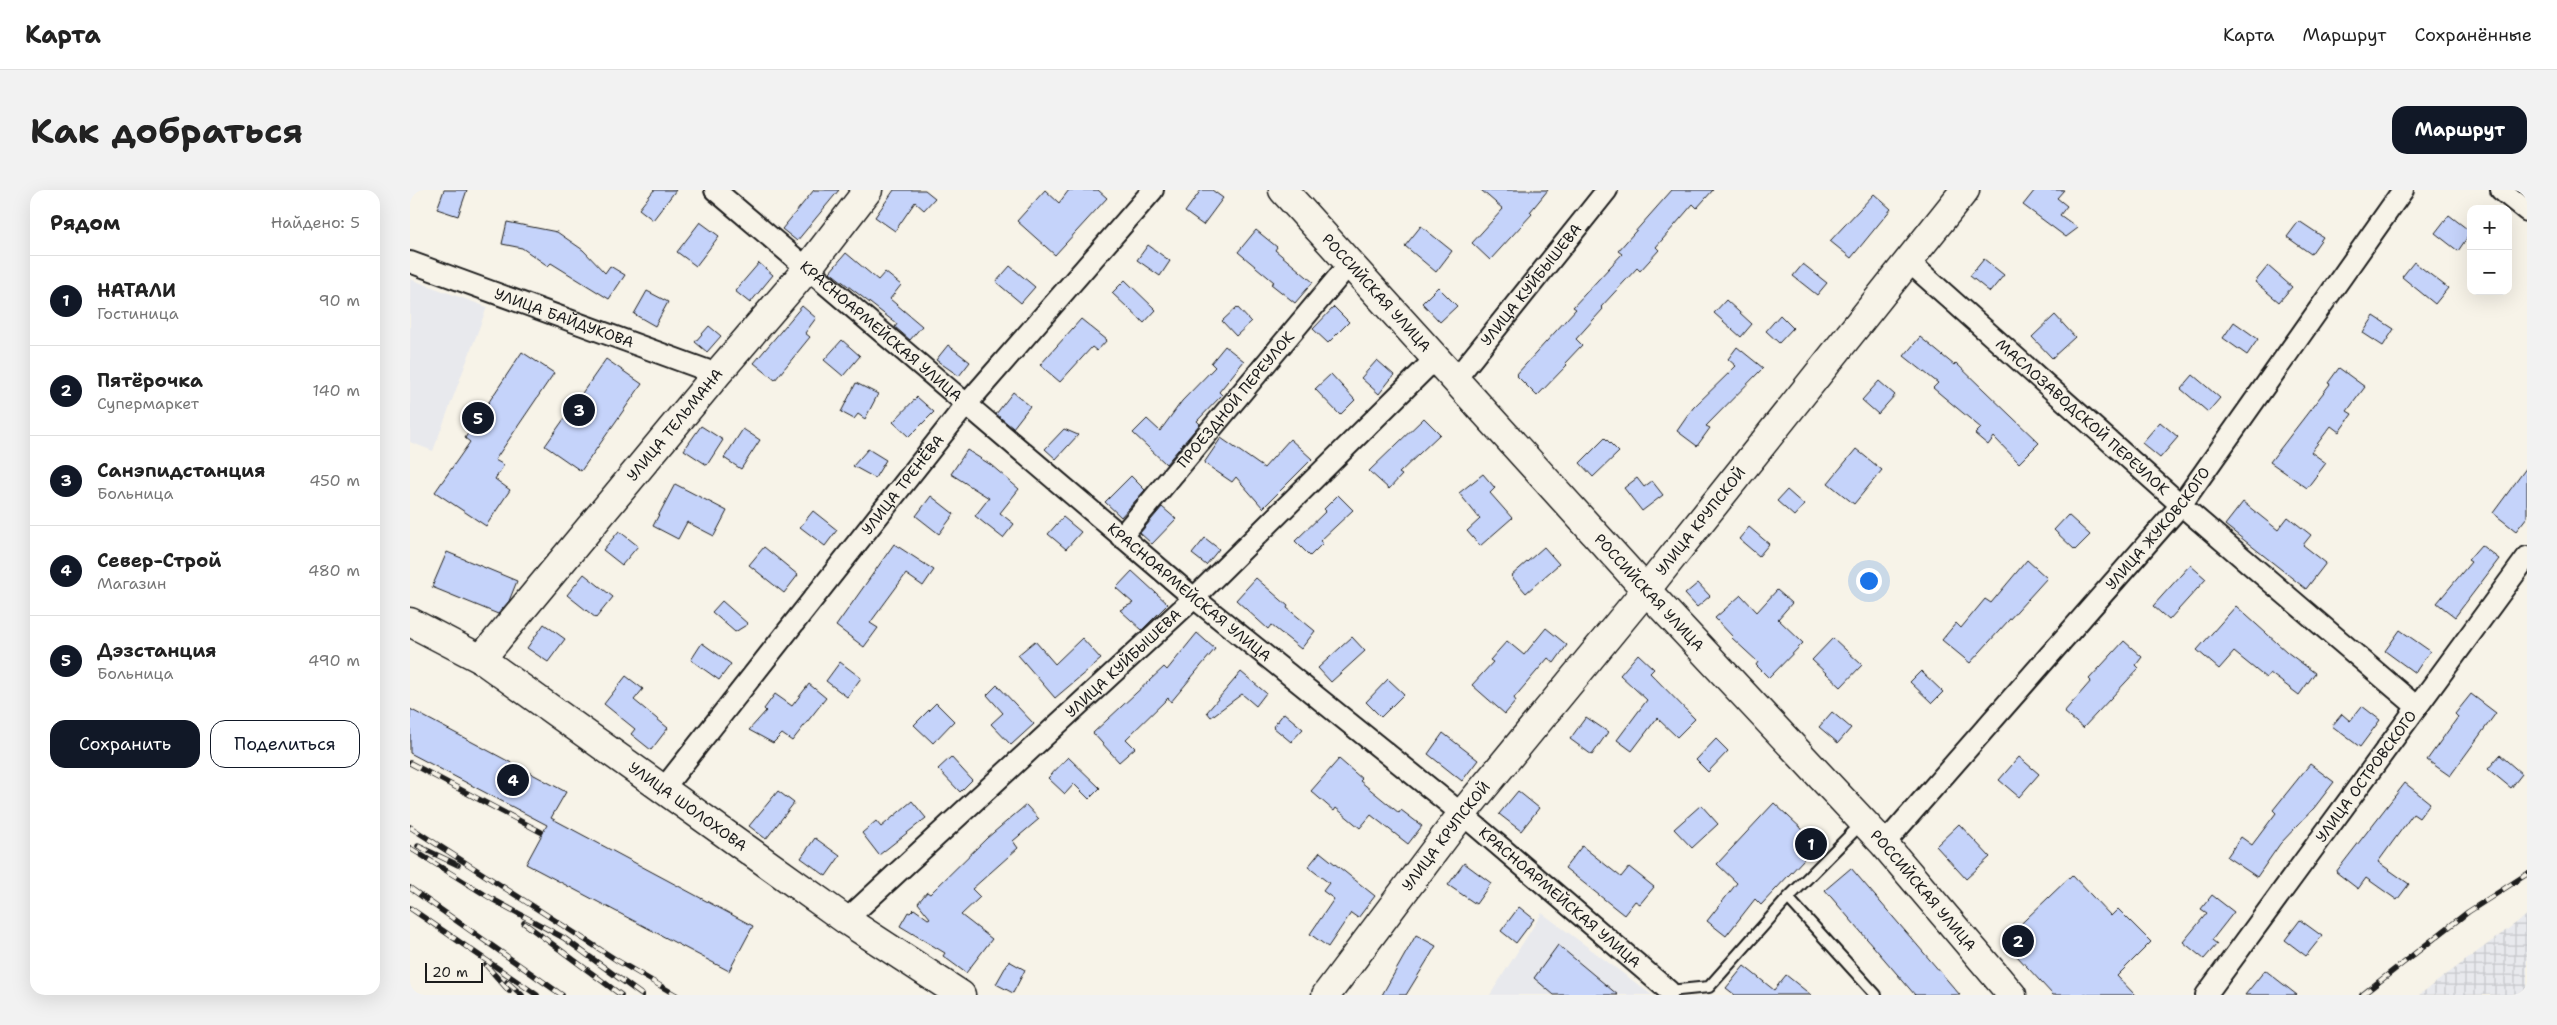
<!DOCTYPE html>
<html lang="ru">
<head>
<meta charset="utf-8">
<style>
  :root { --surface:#fff; --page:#f2f2f2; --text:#222; --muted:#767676; --line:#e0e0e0; --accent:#111827 }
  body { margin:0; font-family:"Shantell Sans",sans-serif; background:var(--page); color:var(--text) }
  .controls { position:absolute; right:15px; top:15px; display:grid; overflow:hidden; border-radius:10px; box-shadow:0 5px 20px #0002 }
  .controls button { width:45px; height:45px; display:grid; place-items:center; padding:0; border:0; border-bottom:1px solid var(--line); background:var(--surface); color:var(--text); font:25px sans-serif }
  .scale { position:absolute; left:15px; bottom:12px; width:58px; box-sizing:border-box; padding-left:5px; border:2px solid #1c1c1c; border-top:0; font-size:14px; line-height:18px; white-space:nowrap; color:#1c1c1c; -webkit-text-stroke:4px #f7f3e8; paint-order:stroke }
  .you { position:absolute; left:1458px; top:390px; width:18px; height:18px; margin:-12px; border:4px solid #fff; border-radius:50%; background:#1a73e8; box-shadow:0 0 0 8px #1a73e833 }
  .badge { display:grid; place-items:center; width:32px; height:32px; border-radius:50%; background:var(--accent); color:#fff; font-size:16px; font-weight:700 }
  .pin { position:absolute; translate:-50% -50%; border:2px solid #fff; box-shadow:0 1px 5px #0006 }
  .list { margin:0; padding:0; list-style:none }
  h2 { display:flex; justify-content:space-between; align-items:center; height:65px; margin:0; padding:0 20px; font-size:21px }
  h2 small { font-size:16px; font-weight:400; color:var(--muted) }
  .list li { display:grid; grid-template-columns:32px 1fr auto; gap:15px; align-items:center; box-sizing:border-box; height:90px; padding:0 20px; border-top:1px solid var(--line) }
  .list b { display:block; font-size:19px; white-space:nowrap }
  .list p { margin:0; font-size:16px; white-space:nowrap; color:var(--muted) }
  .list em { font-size:16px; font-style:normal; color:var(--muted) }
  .actions { display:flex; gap:10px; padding:15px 20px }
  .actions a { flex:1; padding:11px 0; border:1px solid var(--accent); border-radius:15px; text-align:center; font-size:18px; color:var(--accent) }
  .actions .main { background:var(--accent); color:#fff }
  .map { position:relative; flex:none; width:2117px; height:805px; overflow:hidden; border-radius:15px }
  header { display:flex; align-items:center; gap:30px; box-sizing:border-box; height:70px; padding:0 25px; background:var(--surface); border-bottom:1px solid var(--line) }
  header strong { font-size:24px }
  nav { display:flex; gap:28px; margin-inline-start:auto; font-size:18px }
  .intro { display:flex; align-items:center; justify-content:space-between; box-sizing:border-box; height:120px; padding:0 30px }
  h1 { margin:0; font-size:35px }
  .button { padding:12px 22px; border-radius:15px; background:var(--accent); color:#fff; font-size:18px; font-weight:700 }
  main { display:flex; gap:30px; padding:0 30px }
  aside { flex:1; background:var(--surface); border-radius:15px; box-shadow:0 5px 20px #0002 }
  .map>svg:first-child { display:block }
  .built { fill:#e8e9ed }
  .industrial { fill:url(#industrial-grid) }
  .building { fill:#c5d3fa; stroke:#1c1c1c }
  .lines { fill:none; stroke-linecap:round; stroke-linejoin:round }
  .lane-casing { stroke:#1c1c1c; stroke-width:14 }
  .street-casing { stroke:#1c1c1c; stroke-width:24 }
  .secondary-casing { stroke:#1c1c1c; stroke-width:31 }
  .lane { stroke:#f7f3e8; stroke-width:10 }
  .street { stroke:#f7f3e8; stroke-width:20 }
  .secondary { stroke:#f7f3e8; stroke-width:28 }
  .rail-casing { stroke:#1c1c1c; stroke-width:5.5 }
  .rail { stroke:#f7f3e8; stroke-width:4; stroke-dasharray:11; stroke-linecap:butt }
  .labels { text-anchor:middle; stroke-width:4; stroke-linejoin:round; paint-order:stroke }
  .street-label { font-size:15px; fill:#1c1c1c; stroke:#f7f3e8 }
</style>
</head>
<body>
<header>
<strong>Карта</strong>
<nav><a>Карта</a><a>Маршрут</a><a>Сохранённые</a></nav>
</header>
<div class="intro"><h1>Как добраться</h1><a class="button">Маршрут</a></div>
<main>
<aside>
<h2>Рядом<small>Найдено: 5</small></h2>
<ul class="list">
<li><span class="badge">1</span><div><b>НАТАЛИ</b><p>Гостиница</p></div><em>90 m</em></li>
<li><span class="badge">2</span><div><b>Пятёрочка</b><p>Супермаркет</p></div><em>140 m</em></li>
<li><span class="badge">3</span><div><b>Санэпидстанция</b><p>Больница</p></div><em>450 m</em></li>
<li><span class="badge">4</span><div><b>Север-Строй</b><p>Магазин</p></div><em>480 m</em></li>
<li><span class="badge">5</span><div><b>Дэзстанция</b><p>Больница</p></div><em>490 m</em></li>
</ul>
<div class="actions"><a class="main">Сохранить</a><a>Поделиться</a></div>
</aside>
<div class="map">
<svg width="2117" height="805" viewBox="0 0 2117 805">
  <defs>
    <pattern id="industrial-grid" width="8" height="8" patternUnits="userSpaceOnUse" patternTransform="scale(1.25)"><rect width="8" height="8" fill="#e8e9ed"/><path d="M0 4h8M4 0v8" fill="none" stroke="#c6c7cb"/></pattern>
  </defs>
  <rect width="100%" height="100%" fill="#f7f3e8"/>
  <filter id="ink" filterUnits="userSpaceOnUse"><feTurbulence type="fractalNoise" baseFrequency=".02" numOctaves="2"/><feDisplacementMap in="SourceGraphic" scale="10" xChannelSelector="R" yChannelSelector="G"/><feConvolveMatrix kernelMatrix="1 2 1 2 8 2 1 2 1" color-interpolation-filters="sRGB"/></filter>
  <g filter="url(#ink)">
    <g class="built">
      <polygon points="0,89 77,117 23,261 0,252"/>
      <polygon points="1132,723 1242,805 1080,805"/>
    </g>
    <polygon class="industrial" points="2117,725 2117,805 2009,805"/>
    <g class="building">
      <polygon points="34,0 57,0 48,26 27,19"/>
      <polygon points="244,0 266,0 243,30 229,19"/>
      <polygon points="404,0 429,0 387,51 372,39"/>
      <polygon points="484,0 515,0 525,8 514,20 505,12 485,41 465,27"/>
      <polygon points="635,0 649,13 659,0 688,0 697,8 645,65 607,31"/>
      <polygon points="791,0 802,0 813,8 793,35 775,22"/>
      <polygon points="1071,0 1138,0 1120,22 1122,24 1080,70 1062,53 1093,19"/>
      <polygon points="1262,0 1303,0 1287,18 1283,14 1246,57 1249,60 1230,81 1227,78 1191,117 1193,119 1166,149 1172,155 1155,173 1157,175 1127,206 1106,185 1166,119 1163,117 1212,64 1208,61"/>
      <polygon points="1625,0 1654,0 1647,8 1657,16 1650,25 1668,38 1656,47 1613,15"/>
      <polygon points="1464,4 1481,19 1441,68 1420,51"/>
      <polygon points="2039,25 2061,42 2048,61 2025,43"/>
      <polygon points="1889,31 1913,47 1901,64 1877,47"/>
      <polygon points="97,32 147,42 173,60 195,83 200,76 215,85 199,109 141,73 138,76 112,58 92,54"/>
      <polygon points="290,32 309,46 286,76 267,62"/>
      <polygon points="1011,36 1042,61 1026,82 995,56"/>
      <polygon points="846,40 867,57 865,60 903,92 885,113 861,94 864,92 828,62"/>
      <polygon points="738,55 760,71 750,86 727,70"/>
      <polygon points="436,63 468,90 475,82 491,95 480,109 512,136 500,150 485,137 487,134 420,82"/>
      <polygon points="1574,69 1594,85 1580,102 1560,86"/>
      <polygon points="2004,72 2038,98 2025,114 1992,87"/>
      <polygon points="349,73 363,85 340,113 325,101"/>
      <polygon points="1393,74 1417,93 1407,105 1383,86"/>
      <polygon points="600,76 625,97 611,113 586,92"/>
      <polygon points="1858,76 1882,97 1869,112 1845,92"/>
      <polygon points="715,90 746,120 734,133 702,103"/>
      <polygon points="1028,97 1047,116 1030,132 1012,113"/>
      <polygon points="237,101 258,112 245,136 224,124"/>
      <polygon points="1316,110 1342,134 1331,147 1304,123"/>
      <polygon points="392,116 406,128 395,143 400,147 365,190 344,173"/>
      <polygon points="827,117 841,132 826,146 812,131"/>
      <polygon points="924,117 939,132 918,153 903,139"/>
      <polygon points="1370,125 1383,138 1369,153 1356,141"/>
      <polygon points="1645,125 1665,147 1642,168 1622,147"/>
      <polygon points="1964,126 1984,139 1973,156 1953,143"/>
      <polygon points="671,129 697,150 687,161 682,157 650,192 630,175"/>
      <polygon points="1824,132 1848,149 1837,165 1813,148"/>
      <polygon points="299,136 311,146 297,162 285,152"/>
      <polygon points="1510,147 1544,175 1546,173 1629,253 1609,273 1584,247 1578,255 1565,244 1571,238 1523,198 1528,193 1494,166"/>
      <polygon points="432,150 450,166 433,186 414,170"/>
      <polygon points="538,155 560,172 549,186 526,170"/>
      <polygon points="815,156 834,171 809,202 812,205 787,231 790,234 756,274 723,243 737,229 750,241 772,211 805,177 801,173"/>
      <polygon points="1327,157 1353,178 1296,236 1300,238 1287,256 1267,241 1283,218 1326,176 1318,169"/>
      <polygon points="112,162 144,183 85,270 94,275 85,289 100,300 76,336 25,302 60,252 55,248"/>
      <polygon points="196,169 232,194 171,281 135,256"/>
      <polygon points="967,170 984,185 969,204 951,188"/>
      <polygon points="1929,178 1955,197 1937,221 1942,224 1929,242 1921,236 1901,262 1916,273 1897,298 1860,272 1920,194 1918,193"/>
      <polygon points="921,184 945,210 930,225 905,199"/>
      <polygon points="1783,185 1810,208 1798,222 1771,199"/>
      <polygon points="1469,191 1485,205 1468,224 1452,210"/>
      <polygon points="446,193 468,204 455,229 448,224 444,229 431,222"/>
      <polygon points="603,202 620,216 603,238 586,224"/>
      <polygon points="507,207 524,222 499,247 483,232"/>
      <polygon points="1014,228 1030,244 989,283 992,285 979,299 959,281"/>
      <polygon points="1750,232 1768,247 1750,268 1732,253"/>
      <polygon points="291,236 313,250 297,275 274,260"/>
      <polygon points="333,239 350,250 331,279 314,268"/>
      <polygon points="654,239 668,245 646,269 635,259"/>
      <polygon points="811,248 854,278 880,249 902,269 853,318 826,287 822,292 794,273"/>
      <polygon points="1195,248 1209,262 1183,287 1170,273"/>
      <polygon points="458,259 476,270 465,288 443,276"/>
      <polygon points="1446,259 1472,280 1444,314 1418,293"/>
      <polygon points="557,260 581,275 609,299 590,323 604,334 593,348 565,326 579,308 541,284"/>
      <polygon points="2117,277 2117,327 2106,341 2083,323"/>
      <polygon points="1073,284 1085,298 1080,303 1102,328 1070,356 1057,341 1070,329 1049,303"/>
      <polygon points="721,286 735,300 711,327 695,312"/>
      <polygon points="1227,288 1234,297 1242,291 1253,305 1232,321 1214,298"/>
      <polygon points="265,294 317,321 304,346 277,332 268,349 243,336"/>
      <polygon points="1377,300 1394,315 1384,326 1367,311"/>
      <polygon points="928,305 943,320 910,351 913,353 900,366 885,351 916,321 914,319"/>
      <polygon points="521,306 544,324 529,344 506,326"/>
      <polygon points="1833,312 1868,340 1878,327 1901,345 1893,355 1916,373 1896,399 1815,335"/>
      <polygon points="752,317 766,329 742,354 730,343"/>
      <polygon points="403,321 427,340 415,356 390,337"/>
      <polygon points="1658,325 1680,345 1665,360 1644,340"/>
      <polygon points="653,327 671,342 656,359 638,344"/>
      <polygon points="1339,337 1359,354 1349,366 1329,349"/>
      <polygon points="209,341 228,356 212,375 193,360"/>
      <polygon points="795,348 809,359 796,375 782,364"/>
      <polygon points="484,354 524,380 513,396 496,384 460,433 468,438 454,457 426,436"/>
      <polygon points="2071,355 2089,369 2045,427 2027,413 2061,372 2058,370"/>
      <polygon points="354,357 388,385 374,403 339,375"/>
      <polygon points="1134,357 1149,374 1116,403 1101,386"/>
      <polygon points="37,362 107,391 99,411 88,424 22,397"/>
      <polygon points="1617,370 1637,388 1560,473 1532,450 1546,433 1551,438 1575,409 1581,413"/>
      <polygon points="1780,375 1796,389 1759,430 1743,416"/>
      <polygon points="722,381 758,414 732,440 710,420 723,413 706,398"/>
      <polygon points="174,384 203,407 186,428 157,405"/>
      <polygon points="846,388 878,416 877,418 905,441 891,459 861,435 858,439 826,410"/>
      <polygon points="1288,393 1300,406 1287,417 1275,404"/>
      <polygon points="1367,400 1382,413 1368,429 1393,453 1359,488 1346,475 1348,472 1322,448 1323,447 1305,428 1331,405 1347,422"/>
      <polygon points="312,411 338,434 325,442 302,422"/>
      <polygon points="1826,416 1877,462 1905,483 1889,505 1860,483 1856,488 1824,462 1809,479 1787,460"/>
      <polygon points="134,434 155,449 138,472 117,458"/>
      <polygon points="1136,438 1157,455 1144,473 1138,468 1104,508 1106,511 1095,524 1062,495 1083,472 1080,470 1097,451 1114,465"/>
      <polygon points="1990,440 2020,461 2005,483 1975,461"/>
      <polygon points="787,443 805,459 761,512 758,508 716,549 725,558 709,572 683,543 754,477 757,480"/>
      <polygon points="942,447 955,461 921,492 908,478"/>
      <polygon points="672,448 691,469 645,508 608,465 625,451 645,474"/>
      <polygon points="1423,448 1452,475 1431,497 1402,470"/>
      <polygon points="1714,451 1732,467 1726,475 1729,478 1673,538 1654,522 1681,491 1679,489"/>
      <polygon points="292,453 321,474 309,490 281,470"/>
      <polygon points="1228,464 1244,479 1240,483 1285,529 1267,547 1247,528 1222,561 1207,550 1237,510 1210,485"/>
      <polygon points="430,472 451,488 437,507 416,491"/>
      <polygon points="1511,481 1533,502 1522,513 1500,492"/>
      <polygon points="831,482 856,503 846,516 832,504 801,527 797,522"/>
      <polygon points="216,486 233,499 224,510 258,538 241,560 221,544 225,539 194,514"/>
      <polygon points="978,489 994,504 971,527 956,512"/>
      <polygon points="399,494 416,508 382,551 372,544 363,553 339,540 356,521 354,519 365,504 382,516"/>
      <polygon points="587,495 624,534 601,555 581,534 593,523 577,505"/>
      <polygon points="2061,504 2086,523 2040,586 2017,570 2048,527 2045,524"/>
      <polygon points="526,513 544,531 523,553 504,535"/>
      <polygon points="1952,516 1970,530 1950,557 1922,536 1932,524 1940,531"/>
      <polygon points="0,519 156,602 141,628 343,736 319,781 116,674 137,635 0,563"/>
      <polygon points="1422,522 1441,538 1428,553 1409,537"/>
      <polygon points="874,523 893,539 881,552 863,537"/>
      <polygon points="1176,527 1198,542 1182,565 1160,549"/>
      <polygon points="1033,543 1068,570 1052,591 1018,564"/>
      <polygon points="1306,549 1318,561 1298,582 1286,570"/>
      <polygon points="2090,565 2112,584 2101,598 2078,579"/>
      <polygon points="541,567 562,590 550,602 528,579"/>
      <polygon points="658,567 690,598 679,609 664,594 655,604 638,588"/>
      <polygon points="1609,567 1629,584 1609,607 1589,590"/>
      <polygon points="929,569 952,589 950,591 989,623 991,620 1012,636 998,654 961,625 950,638 926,618 924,621 901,601"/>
      <polygon points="1900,574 1924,592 1904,618 1870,654 1847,687 1817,667 1831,647 1842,655 1866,623 1863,620"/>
      <polygon points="1995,593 2020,613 2009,628 2003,624 1968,672 1999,694 1987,710 1956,688 1948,699 1926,682"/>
      <polygon points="368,601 384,613 356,649 339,636"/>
      <polygon points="1108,601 1129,618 1111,641 1089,624"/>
      <polygon points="502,611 516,628 469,665 452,643 466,631 471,637"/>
      <polygon points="1364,613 1408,654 1351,715 1345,709 1316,746 1297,731 1327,693 1307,674"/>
      <polygon points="616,615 629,629 603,651 608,658 562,699 570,707 551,725 582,749 556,783 533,766 535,763 490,736 498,722 500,723 504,719 518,729 520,728 508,713 517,702 520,704 577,648"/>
      <polygon points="1291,615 1308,634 1282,658 1264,639"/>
      <polygon points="1549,634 1580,667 1556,689 1526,656"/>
      <polygon points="405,648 430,666 416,686 391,668"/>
      <polygon points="1172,656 1211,687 1219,677 1244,697 1230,714 1225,711 1214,725 1155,678"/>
      <polygon points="910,662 965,706 948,728 941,723 918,757 900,744 924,709 913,701 919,693 898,677"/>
      <polygon points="1054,673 1081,693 1066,714 1038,695"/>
      <polygon points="1441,678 1550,805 1505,805 1415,700"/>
      <polygon points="1662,685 1701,726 1708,719 1741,752 1707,786 1725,805 1643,805 1593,751"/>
      <polygon points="1802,705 1824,722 1802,750 1807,754 1794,769 1773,752 1797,723 1791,719"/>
      <polygon points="1109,717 1124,729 1106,753 1091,741"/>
      <polygon points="1890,730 1912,746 1896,766 1875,750"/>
      <polygon points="1006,745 1026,756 996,805 972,805"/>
      <polygon points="1148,755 1208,805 1144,805 1124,788"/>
      <polygon points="599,771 615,780 603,803 586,794"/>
      <polygon points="1334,776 1364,800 1376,785 1401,805 1325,805 1316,798"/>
      <polygon points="1855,780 1887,805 1835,805"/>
    </g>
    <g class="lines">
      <g class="lane-casing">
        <g id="lane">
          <polyline points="1378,708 1466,805"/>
          <polyline points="1259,801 1299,797 1378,708 1452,633"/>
        </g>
      </g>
      <g class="street-casing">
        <g id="street">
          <path id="s1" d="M305 0 784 408 1052 624 1259 801"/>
          <polyline points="2091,0 2117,21"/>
          <path id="s2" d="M1498 71 1771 315 2007 517"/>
          <path id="s3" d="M0 72 307 184"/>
          <path id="s4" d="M1045 190 1197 0"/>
          <path id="s5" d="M711 347 940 73"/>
          <path id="s6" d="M254 598 555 216 743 0"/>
          <path id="s7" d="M1474 654 1771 315 1993 0"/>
          <path id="s8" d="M436 730 784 408 1026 168"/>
          <path id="s9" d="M1796 805 2117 367"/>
        </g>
      </g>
      <g class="secondary-casing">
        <g id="secondary">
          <path id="s10" d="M873 0 1236 400 1474 654 1602 805"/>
          <path id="s11" d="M0 432 71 469 436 730 551 805"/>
          <path id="s12" d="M71 469 307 184 397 79 458 0"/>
          <path id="s13" d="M916 805 1052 624 1236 400 1555 0"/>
        </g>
      </g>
      <use href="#lane" class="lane"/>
      <use href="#street" class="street"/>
      <use href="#secondary" class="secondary"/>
      <g class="rail-casing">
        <g id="rail">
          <polyline points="0,573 131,642"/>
          <polyline points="0,637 208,771 266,805"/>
          <polyline points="8,656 48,675"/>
          <polyline points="0,658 82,709 154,748 232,805"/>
          <polyline points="0,698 152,805"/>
          <polyline points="0,718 127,805"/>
          <polyline points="114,733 211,805"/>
          <polyline points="76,775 99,801"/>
          <polyline points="97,792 112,805"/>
          <polyline points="1952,805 2058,722 2117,684"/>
        </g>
      </g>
      <use href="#rail" class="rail"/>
    </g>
  </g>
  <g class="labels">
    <g class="street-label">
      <text dy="5" stroke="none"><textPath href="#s4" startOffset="122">УЛИЦА КУЙБЫШЕВА</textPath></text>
      <text dy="5" stroke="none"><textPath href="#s10" startOffset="139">РОССИЙСКАЯ УЛИЦА</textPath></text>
      <text dy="5" stroke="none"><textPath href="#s3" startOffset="164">УЛИЦА БАЙДУКОВА</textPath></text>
      <text dy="5" stroke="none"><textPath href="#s1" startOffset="218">КРАСНОАРМЕЙСКАЯ УЛИЦА</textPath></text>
      <text dy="5" stroke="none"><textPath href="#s5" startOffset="179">ПРОЕЗДНОЙ ПЕРЕУЛОК</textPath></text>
      <text dy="5" stroke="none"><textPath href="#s2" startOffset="234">МАСЛОЗАВОДСКОЙ ПЕРЕУЛОК</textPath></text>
      <text dy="5" stroke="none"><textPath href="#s12" startOffset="304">УЛИЦА ТЕЛЬМАНА</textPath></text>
      <text dy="5" stroke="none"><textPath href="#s6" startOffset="386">УЛИЦА ТРЕНЁВА</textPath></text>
      <text dy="5" stroke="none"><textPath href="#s13" startOffset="604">УЛИЦА КРУПСКОЙ</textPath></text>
      <text dy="5" stroke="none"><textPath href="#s7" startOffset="418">УЛИЦА ЖУКОВСКОГО</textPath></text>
      <text dy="5" stroke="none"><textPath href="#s10" startOffset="544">РОССИЙСКАЯ УЛИЦА</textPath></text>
      <text dy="5" stroke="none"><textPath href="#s1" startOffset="622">КРАСНОАРМЕЙСКАЯ УЛИЦА</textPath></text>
      <text dy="5" stroke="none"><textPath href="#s8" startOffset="378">УЛИЦА КУЙБЫШЕВА</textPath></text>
      <text dy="5" stroke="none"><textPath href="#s9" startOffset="271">УЛИЦА ОСТРОВСКОГО</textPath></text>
      <text dy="5" stroke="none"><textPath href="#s11" startOffset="334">УЛИЦА ШОЛОХОВА</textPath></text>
      <text dy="5" stroke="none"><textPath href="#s13" startOffset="199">УЛИЦА КРУПСКОЙ</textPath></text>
      <text dy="5" stroke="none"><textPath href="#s10" startOffset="949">РОССИЙСКАЯ УЛИЦА</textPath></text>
      <text dy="5" stroke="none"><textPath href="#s1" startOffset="1102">КРАСНОАРМЕЙСКАЯ УЛИЦА</textPath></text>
    </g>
  </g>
</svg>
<div class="controls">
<button>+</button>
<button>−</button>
</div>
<div class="scale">20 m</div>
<div class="you"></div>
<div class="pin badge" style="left:1401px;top:654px">1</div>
<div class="pin badge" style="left:1608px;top:751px">2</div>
<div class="pin badge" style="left:169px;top:220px">3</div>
<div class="pin badge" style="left:103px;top:590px">4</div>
<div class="pin badge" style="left:68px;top:228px">5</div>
</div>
</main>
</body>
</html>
